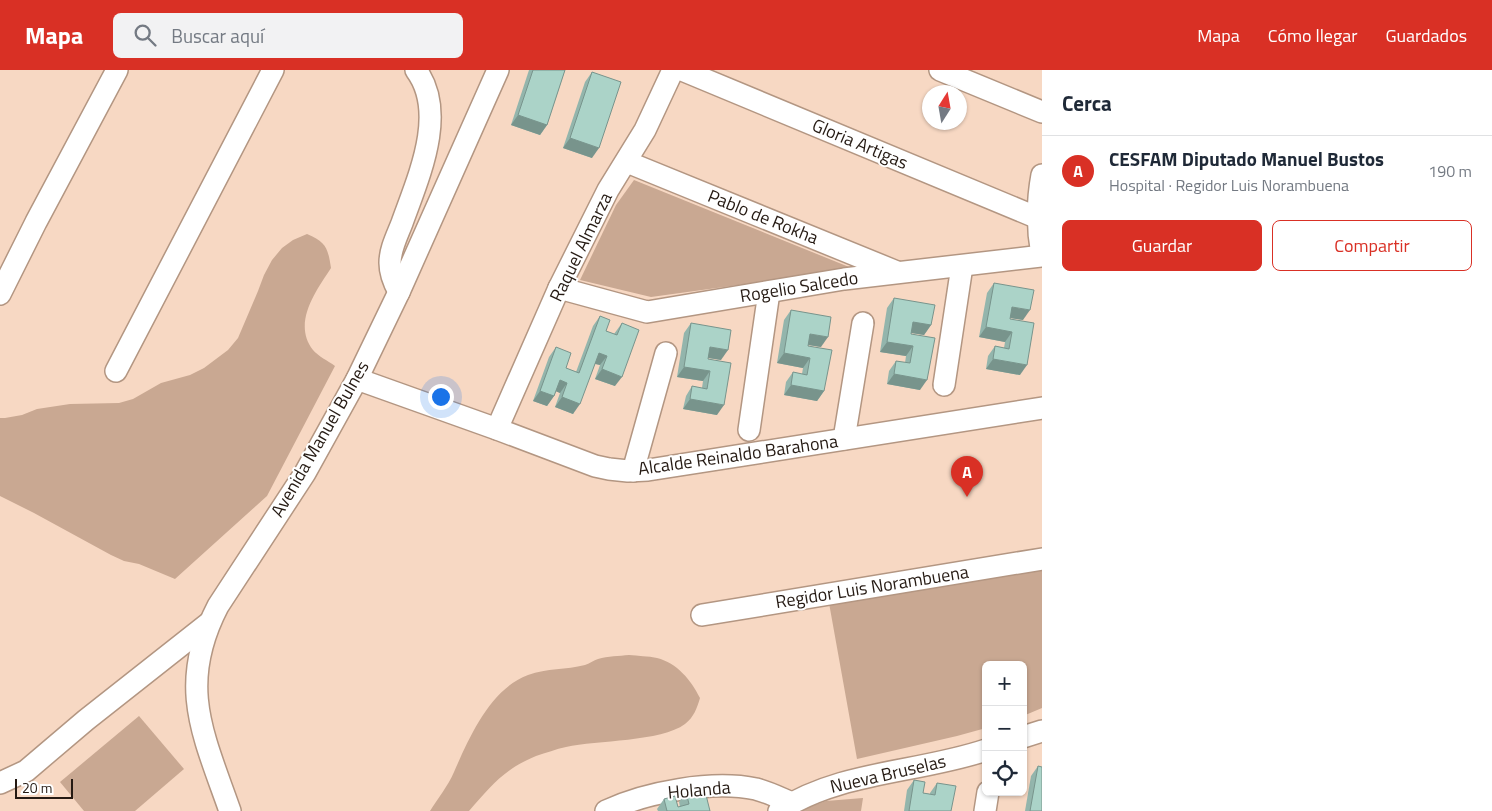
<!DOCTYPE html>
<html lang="es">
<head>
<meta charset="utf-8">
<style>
  :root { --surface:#fff; --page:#f2f2f3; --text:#1f2937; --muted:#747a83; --line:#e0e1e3; --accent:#d93025 }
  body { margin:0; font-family:"Titillium Web",sans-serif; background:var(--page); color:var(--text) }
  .controls { position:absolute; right:15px; bottom:15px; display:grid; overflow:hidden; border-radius:8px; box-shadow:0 1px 4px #0004 }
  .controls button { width:45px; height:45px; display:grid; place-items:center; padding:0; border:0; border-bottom:1px solid var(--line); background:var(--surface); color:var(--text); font:25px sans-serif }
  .compass { position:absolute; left:922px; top:15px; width:45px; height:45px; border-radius:50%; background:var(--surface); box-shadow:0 1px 4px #0004; rotate:11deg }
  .scale { position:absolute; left:15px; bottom:12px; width:58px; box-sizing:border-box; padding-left:5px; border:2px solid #251a13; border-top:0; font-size:14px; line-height:18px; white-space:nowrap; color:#251a13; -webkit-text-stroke:4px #fff; paint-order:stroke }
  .you { position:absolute; left:440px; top:326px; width:18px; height:18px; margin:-12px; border:4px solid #fff; border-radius:50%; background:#1a73e8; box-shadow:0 0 0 8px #1a73e833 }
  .badge { display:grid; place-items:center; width:32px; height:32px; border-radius:50%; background:var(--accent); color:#fff; font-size:16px; font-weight:700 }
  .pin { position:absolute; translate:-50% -41px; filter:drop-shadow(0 1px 2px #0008) }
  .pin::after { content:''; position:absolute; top:26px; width:18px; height:15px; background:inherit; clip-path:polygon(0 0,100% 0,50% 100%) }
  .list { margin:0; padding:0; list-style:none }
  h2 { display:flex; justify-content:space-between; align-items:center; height:65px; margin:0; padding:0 20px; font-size:21px }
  h2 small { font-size:16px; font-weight:400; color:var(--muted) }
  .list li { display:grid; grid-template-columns:32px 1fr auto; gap:15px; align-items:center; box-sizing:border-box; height:70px; padding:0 20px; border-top:1px solid var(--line) }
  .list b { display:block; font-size:19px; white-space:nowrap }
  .list p { margin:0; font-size:16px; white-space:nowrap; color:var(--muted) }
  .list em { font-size:16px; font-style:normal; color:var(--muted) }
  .actions { display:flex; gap:10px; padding:15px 20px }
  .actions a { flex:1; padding:11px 0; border:1px solid var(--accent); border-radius:8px; text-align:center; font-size:18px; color:var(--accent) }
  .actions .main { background:var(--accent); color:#fff }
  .icon { flex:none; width:28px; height:28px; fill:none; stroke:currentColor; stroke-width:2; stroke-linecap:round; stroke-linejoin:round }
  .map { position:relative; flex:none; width:1042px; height:741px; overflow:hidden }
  header { display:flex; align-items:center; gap:30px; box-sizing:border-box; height:70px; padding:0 25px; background:var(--accent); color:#fff }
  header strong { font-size:24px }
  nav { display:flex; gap:28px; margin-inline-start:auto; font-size:18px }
  .search { width:350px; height:45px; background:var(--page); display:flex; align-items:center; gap:12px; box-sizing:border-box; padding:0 18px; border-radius:8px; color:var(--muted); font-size:19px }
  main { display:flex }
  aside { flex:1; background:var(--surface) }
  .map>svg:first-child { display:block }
  .green { fill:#c9a892 }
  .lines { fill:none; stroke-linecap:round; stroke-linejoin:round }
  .minor-casing { stroke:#b39682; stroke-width:24 }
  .minor { stroke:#fff; stroke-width:21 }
  .wall { fill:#93b5ac }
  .shaded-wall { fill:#78948c }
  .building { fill:#abd3c8; stroke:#78948c }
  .labels { text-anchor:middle; stroke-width:4; stroke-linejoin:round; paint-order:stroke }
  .street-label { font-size:18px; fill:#251a13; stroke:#fff }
</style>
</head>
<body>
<header>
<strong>Mapa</strong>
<div class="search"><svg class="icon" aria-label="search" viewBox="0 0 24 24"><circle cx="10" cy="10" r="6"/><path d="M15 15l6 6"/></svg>Buscar aquí</div>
<nav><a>Mapa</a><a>Cómo llegar</a><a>Guardados</a></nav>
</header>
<main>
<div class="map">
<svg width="1042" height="741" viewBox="0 0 1042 741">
  <rect width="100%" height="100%" fill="#f7d8c3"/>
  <g class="green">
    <polygon points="634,110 854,199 651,227 580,210 616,135"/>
    <path d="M307 164C326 172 328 178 331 198 316 221 292 253 313 280 318 286 328 291 335 296L267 426 175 509 139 494 124 491 111 485 34 443 0 426V348H5L22 345 37 339 70 334 119 333 133 329 161 313 190 305 204 298 228 280 238 268 258 221 264 205 272 190 282 178 293 170Z"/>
    <polygon points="1042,498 1042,638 1023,646 1023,595 986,595 986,658 957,666 857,689 829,533"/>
    <path d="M629 585C638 586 648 586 657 588 677 593 691 610 700 628 697 638 694 647 685 654 661 672 597 670 566 677 556 679 546 683 536 686 504 699 491 716 469 741H430C438 728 448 716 454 702 469 668 490 619 528 605 547 598 566 600 585 595 589 594 594 590 598 589 608 586 619 586 629 585Z"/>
    <polygon points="139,646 184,699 135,741 84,741 60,712"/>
    <polygon points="863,728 861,741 799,741 826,731"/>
  </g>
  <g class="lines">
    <g class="minor-casing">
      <g id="minor">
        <polyline points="682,0 1038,148"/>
        <polyline points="940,0 1042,42"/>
        <polyline points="627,92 897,202"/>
        <path d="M1042 105C1037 132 1037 158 1042 185"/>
        <polyline points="559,218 647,242 844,209 1042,186"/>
        <path d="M399 222C394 213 390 204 390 193 390 179 397 166 402 153 418 108 448 43 416 0"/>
        <polyline points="0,224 36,152 117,0"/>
        <polyline points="116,301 273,0"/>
        <polyline points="357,309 497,359 595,396 609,399 628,401 648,400 1042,338"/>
        <polyline points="944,315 962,196"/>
        <polyline points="497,359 559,218 608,120 645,60 673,0"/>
        <polyline points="749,360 769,222"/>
        <polyline points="844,369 863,253"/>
        <polyline points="633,401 666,283"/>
        <polyline points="702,545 1042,489"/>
        <polyline points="1023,667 1042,661"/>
        <polyline points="0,713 26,701 86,650 209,553"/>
        <path d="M230 741C203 664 177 615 218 536L305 403 357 309 399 222 498 0"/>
        <path d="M606 741C646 722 712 710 756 719 768 722 780 728 792 733"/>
        <path d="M779 741C840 701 918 703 986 680"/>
        <polyline points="985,741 988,722"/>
      </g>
    </g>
    <use href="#minor" class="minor"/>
  </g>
  <g class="wall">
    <polygon points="529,0 565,0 547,55 540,65 511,55"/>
    <polygon points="592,2 592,88 563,78 585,12"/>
    <polygon points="994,213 1023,250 1010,248 1020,305 986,299 988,286 995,276 1004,278 1005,272 979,267 987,223"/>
    <polygon points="894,228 931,255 924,265 911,263 920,320 887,314 889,301 896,291 905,293 906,286 880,282 887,238"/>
    <polygon points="791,240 821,277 808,275 824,321 817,331 784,325 786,312 793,302 802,304 803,298 777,293 784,250"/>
    <polygon points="600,246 606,261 614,264 622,253 615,316 595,309 600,295 595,294 573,344 555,337 560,323 556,321 554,326 547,336 533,331 549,287 556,277 566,298 576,302 593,256"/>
    <polygon points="691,253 721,290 708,288 717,345 683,339 686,326 692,316 702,318 703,311 677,307 684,263"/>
    <polygon points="1038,696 1042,741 1025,741 1031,706"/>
    <polygon points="914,710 923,723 930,724 930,723 937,713 951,741 904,741 907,720"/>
    <polygon points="686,722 710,741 658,741 657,739 664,729 678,737 680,737 679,732"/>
  </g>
  <g class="shaded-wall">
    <polygon points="518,45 547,55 540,65 511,55"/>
    <polygon points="570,68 599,78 592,88 563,78"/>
    <polygon points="1012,237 1030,240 1023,250 1005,247"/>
    <polygon points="913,252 931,255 924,265 906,262"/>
    <polygon points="986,257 1012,262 1005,272 979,267"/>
    <polygon points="810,264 828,267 821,277 803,274"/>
    <polygon points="887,272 913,276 906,286 880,282"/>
    <polygon points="710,277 728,280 721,290 703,287"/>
    <polygon points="599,283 607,286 600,295 592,293"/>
    <polygon points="784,283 810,288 803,298 777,293"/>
    <polygon points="993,289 1027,295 1020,305 986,299"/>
    <polygon points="684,297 710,301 703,311 677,307"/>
    <polygon points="602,299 622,307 615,316 595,309"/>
    <polygon points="894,304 927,310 920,320 887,314"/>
    <polygon points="560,310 567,313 560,323 553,320"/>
    <polygon points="791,315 824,321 817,331 784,325"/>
    <polygon points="540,321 554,326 547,336 533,331"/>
    <polygon points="562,327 580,334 573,344 555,337"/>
    <polygon points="690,329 724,335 717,345 683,339"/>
  </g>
  <g class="building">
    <polygon points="533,0 565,0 547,55 518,45"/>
    <polygon points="592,2 621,12 599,78 570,68"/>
    <polygon points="994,213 1034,220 1030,240 1012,237 1010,249 1034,253 1027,295 993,289 995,276 1009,279 1012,262 986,257"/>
    <polygon points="894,228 935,235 931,255 913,252 911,264 935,268 927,310 894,304 896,291 910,293 913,276 887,272"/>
    <polygon points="791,240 831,247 828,267 810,264 808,276 832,280 824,321 791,315 793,302 807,305 810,288 784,283"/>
    <polygon points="600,246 610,250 606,261 617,265 622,253 639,260 622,307 602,299 607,286 599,283 580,334 562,327 567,313 560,310 554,326 540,321 556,277 571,283 566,298 579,303"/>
    <polygon points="691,253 731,260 728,280 710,277 708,289 731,293 724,335 690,329 692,316 707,319 710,301 684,297"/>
    <polygon points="1038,696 1042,697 1042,741 1030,741"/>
    <polygon points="914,710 925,712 923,723 935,725 937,713 956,716 951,741 909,741"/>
    <polygon points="704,717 710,741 667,741 664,729 675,726 678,737 689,734 686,722"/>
  </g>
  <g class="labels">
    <g class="street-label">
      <text transform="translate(860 74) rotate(23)" y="6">Gloria Artigas</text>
      <text transform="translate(763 147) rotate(22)" y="6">Pablo de Rokha</text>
      <text transform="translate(581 177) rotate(-64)" y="6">Raquel Almarza</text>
      <text transform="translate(799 217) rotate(-9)" y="6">Rogelio Salcedo</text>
      <text transform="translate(320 369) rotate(-60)" y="6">Avenida Manuel Bulnes</text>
      <text transform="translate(738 385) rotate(-8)" y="6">Alcalde Reinaldo Barahona</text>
      <text transform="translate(872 517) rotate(-9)" y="6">Regidor Luis Norambuena</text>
      <text transform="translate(888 704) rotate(-13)" y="6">Nueva Bruselas</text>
      <text transform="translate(699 720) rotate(-5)" y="6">Holanda</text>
    </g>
  </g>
</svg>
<div class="controls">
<button>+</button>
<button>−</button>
<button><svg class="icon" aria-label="locate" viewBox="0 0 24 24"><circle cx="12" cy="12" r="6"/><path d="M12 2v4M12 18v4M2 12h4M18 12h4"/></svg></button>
</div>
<svg class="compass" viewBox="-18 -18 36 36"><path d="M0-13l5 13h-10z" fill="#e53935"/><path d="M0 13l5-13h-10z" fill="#747a83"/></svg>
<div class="scale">20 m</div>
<div class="you"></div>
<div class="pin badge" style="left:967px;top:427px">A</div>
</div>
<aside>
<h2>Cerca<small></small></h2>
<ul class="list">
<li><span class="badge">A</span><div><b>CESFAM Diputado Manuel Bustos</b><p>Hospital · Regidor Luis Norambuena</p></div><em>190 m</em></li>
</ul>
<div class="actions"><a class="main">Guardar</a><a>Compartir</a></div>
</aside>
</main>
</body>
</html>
